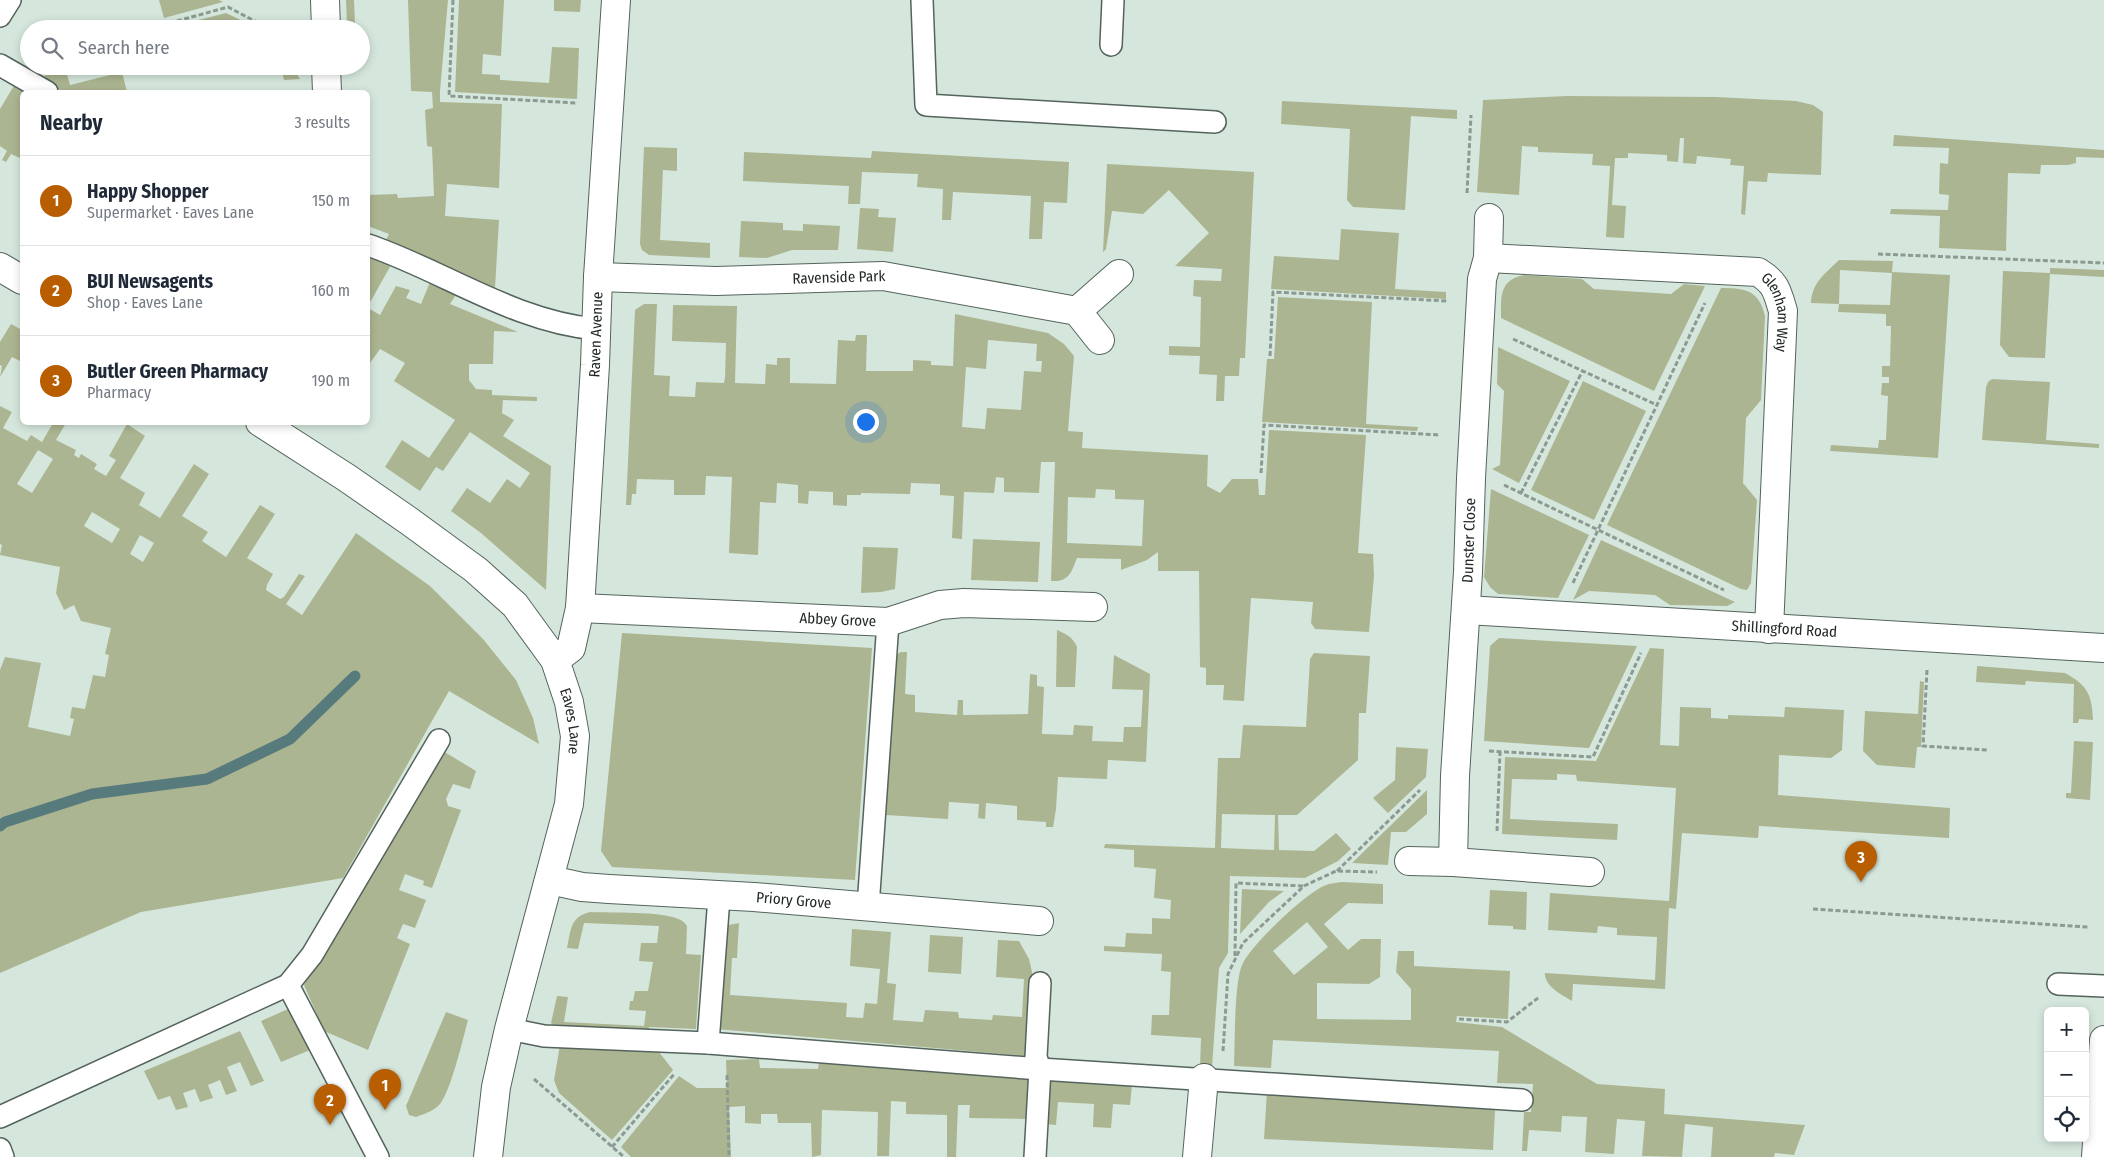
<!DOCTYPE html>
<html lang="en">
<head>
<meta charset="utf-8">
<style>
  :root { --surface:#fff; --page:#f2f2f3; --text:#1f2937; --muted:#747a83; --line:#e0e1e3; --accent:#b85d00 }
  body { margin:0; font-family:"Fira Sans Condensed",sans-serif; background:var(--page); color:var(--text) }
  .controls { position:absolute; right:15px; bottom:15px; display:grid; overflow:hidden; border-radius:8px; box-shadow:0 2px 8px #0003 }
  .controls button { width:45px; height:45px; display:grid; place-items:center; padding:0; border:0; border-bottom:1px solid var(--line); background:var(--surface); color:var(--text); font:25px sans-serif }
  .you { position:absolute; left:865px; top:421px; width:18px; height:18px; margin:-12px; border:4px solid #fff; border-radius:50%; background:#1a73e8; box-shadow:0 0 0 8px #1a73e833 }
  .badge { display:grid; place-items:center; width:32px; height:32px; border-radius:50%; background:var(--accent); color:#fff; font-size:16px; font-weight:700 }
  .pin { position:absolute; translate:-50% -41px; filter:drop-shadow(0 1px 2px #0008) }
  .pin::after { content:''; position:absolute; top:26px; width:18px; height:15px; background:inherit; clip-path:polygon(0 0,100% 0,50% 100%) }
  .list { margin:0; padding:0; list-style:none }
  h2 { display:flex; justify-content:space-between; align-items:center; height:65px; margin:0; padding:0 20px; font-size:21px }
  h2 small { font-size:16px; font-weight:400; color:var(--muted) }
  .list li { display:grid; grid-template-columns:32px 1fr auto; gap:15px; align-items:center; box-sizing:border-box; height:90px; padding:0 20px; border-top:1px solid var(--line) }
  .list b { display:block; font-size:19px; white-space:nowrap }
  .list p { margin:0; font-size:16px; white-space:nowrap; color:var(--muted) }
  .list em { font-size:16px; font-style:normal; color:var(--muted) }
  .icon { flex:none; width:28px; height:28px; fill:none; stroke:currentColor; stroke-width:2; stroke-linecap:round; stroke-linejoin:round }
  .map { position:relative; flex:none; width:2104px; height:1157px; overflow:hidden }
  .search { position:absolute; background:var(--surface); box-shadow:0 2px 8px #0003; left:20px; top:20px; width:350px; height:55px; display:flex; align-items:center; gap:12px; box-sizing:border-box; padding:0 18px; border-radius:28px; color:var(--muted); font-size:19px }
  .panel { position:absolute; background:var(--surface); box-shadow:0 2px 8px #0003; left:20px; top:90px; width:350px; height:335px; border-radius:8px }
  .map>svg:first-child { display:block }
  .green { fill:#acb591; fill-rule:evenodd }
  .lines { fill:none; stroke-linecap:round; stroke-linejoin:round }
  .stream { stroke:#577b7d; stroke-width:11 }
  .lane-casing { stroke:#54645c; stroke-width:24 }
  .street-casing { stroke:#54645c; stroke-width:30 }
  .secondary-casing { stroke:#54645c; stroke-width:30 }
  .path { stroke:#8c9a92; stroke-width:3; stroke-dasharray:5 2.5; stroke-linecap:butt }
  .lane { stroke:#fff; stroke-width:21 }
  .street { stroke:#fff; stroke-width:28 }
  .secondary { stroke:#fff; stroke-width:28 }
  .labels { text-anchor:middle; stroke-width:5; stroke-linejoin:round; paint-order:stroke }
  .street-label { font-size:15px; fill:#222925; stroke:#d5e7dd }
</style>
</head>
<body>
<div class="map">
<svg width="2104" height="1157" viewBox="0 0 2104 1157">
  <rect width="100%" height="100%" fill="#d5e7dd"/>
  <g class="green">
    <polygon points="159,0 219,0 223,2 164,18"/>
    <polygon points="346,0 354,0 355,25 347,26"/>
    <polygon points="408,0 448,0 440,91 440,102 502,104 499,188 447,184 445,216 499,220 495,288 442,268 385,242 389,234 368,226 368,195 397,194 398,198 434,196 432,147 427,146 425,110 433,108 432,92 411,91"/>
    <polygon points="459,0 504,0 501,56 483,54 482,74 500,75 500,80 549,83 552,47 579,48 577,99 455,92"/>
    <polygon points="554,0 581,0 580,12 554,11"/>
    <polygon points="226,13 259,29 164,29"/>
    <polygon points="281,66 292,66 300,79 284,80"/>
    <polygon points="66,71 70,85 122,72 127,92 64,92 42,80 47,73"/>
    <polygon points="15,84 30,92 22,92 22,153 20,158 11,154 6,162 2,160 7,151 0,146 0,109"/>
    <polygon points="1567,96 1716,97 1796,101 1813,105 1823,112 1821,175 1768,173 1767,182 1748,181 1745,215 1741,214 1744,166 1730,165 1731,159 1697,156 1696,164 1683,163 1684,138 1680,138 1678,162 1667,161 1667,155 1628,153 1628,158 1615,158 1612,205 1626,206 1624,238 1606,237 1610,166 1592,165 1593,154 1538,152 1538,147 1522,146 1519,195 1477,192 1483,100"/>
    <polygon points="1282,101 1457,110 1457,119 1411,116 1405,210 1353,207 1347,200 1350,129 1281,124"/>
    <polygon points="1894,135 2104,150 2104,158 2076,157 2076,163 2068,165 2041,165 2040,174 2008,173 2006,251 1939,248 1940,216 1890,214 1891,209 1948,210 1949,195 1939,194 1940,163 1948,164 1949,148 1893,146"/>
    <polygon points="644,147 677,148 677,171 663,170 660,240 710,243 710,258 649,255 642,250 640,244"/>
    <polygon points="872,151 1069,162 1067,203 1044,202 1042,239 1029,239 1031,196 953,192 951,220 942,220 943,189 917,187 918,174 862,172 860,204 848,204 849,186 743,181 744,152 871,158"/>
    <polygon points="1107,164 1254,172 1245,358 1240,358 1239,376 1225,376 1224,401 1216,401 1217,375 1199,374 1200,356 1169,355 1169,346 1200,347 1201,297 1193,296 1194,280 1221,281 1222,269 1175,266 1209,233 1169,190 1143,214 1112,211 1106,249 1103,252"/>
    <polygon points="860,208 879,209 878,217 896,218 893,252 857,249"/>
    <polygon points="741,221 783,223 783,230 803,231 803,224 840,226 838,250 792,250 767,258 739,257"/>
    <polygon points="1341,229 1399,233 1395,289 1446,292 1446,299 1271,289 1274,256 1339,260"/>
    <polygon points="368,255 391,265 368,306"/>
    <path d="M1839 260 1893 261 1892 272 1950 275 1938 458 1830 451 1831 445 1878 448 1879 440H1886L1888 396 1881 395 1882 383H1889V377H1882V366H1890L1891 326H1886V314L1838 312 1839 304 1811 303C1812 282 1825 274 1839 260ZM1840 270 1892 273 1890 305 1839 304Z"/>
    <polygon points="2050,268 2104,270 2104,277 2050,274 2045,358 2009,357 2000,345 2003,271 2050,273"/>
    <path d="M1524 275 1582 279 1594 289 1671 294 1684 284 1705 286 1654 391 1501 318C1501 297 1499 280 1524 275Z"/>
    <polygon points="430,282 457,293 450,304 518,332 494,331 493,364 469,364 469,380 476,389 492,390 492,395 537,397 537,401 503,400 502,413 514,420 503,436 551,466 546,590 481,533 451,511 467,488 490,503 507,479 520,488 530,473 470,432 443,471 436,467 420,491 385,467 402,440 429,458 455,420 394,381 405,363 380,349 370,363 368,361 368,308 380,315 396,286 410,290 406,298 421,304"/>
    <path d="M1721 288C1745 288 1759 290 1765 316L1761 400 1746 418 1743 483 1757 500 1751 583 1747 590 1741 589 1607 525Z"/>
    <polygon points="1278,297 1372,302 1366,424 1418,427 1417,431 1262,422 1267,359 1274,359"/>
    <path d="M644 304H657L654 375 670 376 669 396 695 397 696 382 724 383 725 378 726 343 672 341 673 305 737 306 735 383 765 384 766 364 777 365V358H790V383L836 384 838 340 855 341 856 335H867L866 371H913V360L931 361V365L953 366 955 314 1048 333 1064 344 1074 356 1068 431 1083 432 1082 448 1208 455 1207 486 1220 493 1232 479H1258L1259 495H1265L1269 430 1366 435 1358 553 1373 554 1374 576 1369 632 1315 629 1311 623 1313 602 1251 598 1244 701 1223 700 1224 685H1206V668L1200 667 1199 571H1158V552L1147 560 1121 570V559L1077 558C1071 573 1069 582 1051 581L1055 462H1041L1039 493 1004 492V478L996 477 994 493 964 492 962 539 952 538 954 496 940 495V484L911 483 910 494 861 493V495H847V506L833 505V492L809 491 808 504 798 503V485L777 483 776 503 760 502 758 555 729 553 732 477 706 476 705 495H674V480L637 479 636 494H632L631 505H626L635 310ZM988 340 1037 344 1036 361H1042L1041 372 1024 371 1021 410 987 408 985 429 962 427 966 367 986 369ZM1096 489 1115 490V499L1144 500 1142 546 1067 543 1068 497 1095 498Z"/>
    <polygon points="11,324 22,330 22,362 12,357 0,377 2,366 0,365 0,342"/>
    <polygon points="1498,347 1570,381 1519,483 1492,469 1500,465 1504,391 1497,384"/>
    <polygon points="1992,379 2050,382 2046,440 2099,444 2099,448 1982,440 1986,387 1988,382"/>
    <polygon points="1583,381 1646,411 1594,520 1531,490"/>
    <path d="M0 406 12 412 3 428 27 441 31 435 42 442 53 423H66L56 440 76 450 74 455 79 458 81 454 97 464 94 469 106 476 116 460 109 456 127 424 145 436 120 478 145 493 139 505 160 518 194 464 209 474 182 516 208 532 202 541 226 557 260 505 275 514 247 558 273 574 267 585 266 590 280 599 284 597 299 574 305 576 286 604 302 615 356 533 430 586 483 639 516 680 533 718 539 744 449 691 343 878 141 912 0 973V670L5 657 41 663 28 727 70 736 74 719 70 718 72 707 85 709 93 675 105 677 109 655 105 654 111 628 81 621 74 605 64 610 56 593 60 567 0 555 2 545 0 544ZM38 450 53 459 32 493 17 484ZM92 512 120 529 112 543 84 526ZM140 535 154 543 143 562 130 554Z"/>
    <polygon points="1491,489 1589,535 1558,598 1498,594 1490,587 1484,577"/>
    <polygon points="973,539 1040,542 1038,582 971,580"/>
    <polygon points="1601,540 1735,602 1727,606 1670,605 1655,595 1589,591 1573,600"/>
    <polygon points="863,547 898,548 895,589 881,592 861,593"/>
    <path d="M1057 630C1066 634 1073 637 1077 647L1075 687H1056Z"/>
    <polygon points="622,633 872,648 855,880 612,867 601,851"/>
    <polygon points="1499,638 1637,646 1589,748 1484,741 1490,646"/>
    <path d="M1650 648 1664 649 1660 745 1679 746 1680 707 1711 708V718L1728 719V715L1784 717 1785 707 1844 710 1842 750 1831 758 1779 755 1778 795 1950 808 1949 838 1759 826 1758 838 1682 833 1676 909 1669 908 1665 989 1573 984 1572 1001C1562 995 1544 986 1545 973L1655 980 1657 937 1617 935V928L1598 926 1597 933 1548 930 1550 893 1669 901 1676 788 1577 781 1576 775 1557 774V780L1512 779 1510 819 1618 824 1617 840 1502 834 1505 757 1596 761Z"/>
    <polygon points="901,652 907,652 905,694 915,695 915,712 957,715 958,700 963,700 963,715 1028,714 1030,674 1037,675 1037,686 1044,687 1042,734 1073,735 1074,725 1093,726 1092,741 1123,742 1124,727 1141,727 1143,690 1112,689 1114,655 1150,674 1146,762 1108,760 1107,779 1058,777 1056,809 1053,827 1046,827 1046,822 1017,820 1017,806 986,803 985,819 978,818 979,804 949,802 948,819 886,815 895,655"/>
    <path d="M1314 653 1370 656 1366 713H1359L1358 760 1297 815H1278L1279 850 1314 851 1336 833 1351 849 1338 861 1305 878 1230 876 1228 953 1219 968 1212 1067H1200L1201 1038 1151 1035 1152 1015H1169L1171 972 1161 971 1162 954 1104 951V946L1125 947 1126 933 1152 934V918L1170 919 1171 900 1154 898 1156 869 1134 867V850L1104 848 1105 844 1215 848 1218 758H1240L1243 725 1306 727 1310 659ZM1222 814 1275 815 1274 850 1221 848Z"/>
    <path d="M1977 666 2065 673C2087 685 2092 694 2093 720L2079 719 2078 723H2073L2074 684 2026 681 2025 685 1976 682Z"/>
    <polygon points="1920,681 1924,682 1921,747 1917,747 1915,768 1877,765 1863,751 1865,711 1918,714"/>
    <polygon points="2074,741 2093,742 2090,800 2066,798 2066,793 2071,793"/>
    <polygon points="1396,747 1428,749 1426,777 1388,813 1373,798 1395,780"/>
    <polygon points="443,751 476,771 470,789 453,784 446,799 448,806 461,810 432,888 423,885 424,881 405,874 399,890 426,900 415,928 403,924 397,938 410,944 368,1050 324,1031 304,985"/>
    <polygon points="1427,790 1427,814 1406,832 1391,832 1388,865 1352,863"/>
    <path d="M1342 882 1383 884V904L1348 903 1324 924 1348 950 1361 939H1381L1380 977 1369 984 1317 983V1019L1411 1020V989L1396 972 1398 951H1414V966L1510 971 1508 1019 1457 1016 1456 1022 1502 1027 1597 1084 1665 1089 1664 1114 1805 1125 1794 1155 1775 1153 1774 1157H1711L1713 1127 1685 1124 1682 1157 1642 1156 1645 1121 1617 1119 1614 1154 1585 1152 1587 1117 1562 1116 1561 1132 1529 1130 1527 1151H1522L1524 1112H1531L1533 1084 1497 1083 1499 1051 1273 1040 1271 1068 1234 1066C1235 1043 1234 980 1243 963 1252 944 1307 892 1326 885 1331 883 1337 883 1342 882ZM1307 922 1328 947 1294 975 1273 951Z"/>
    <polygon points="1242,889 1284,891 1269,902 1240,934"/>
    <polygon points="1490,890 1527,892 1526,930 1513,929 1513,926 1488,925"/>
    <path d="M591 912C612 913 661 911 678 919 682 920 685 923 687 926L686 954 701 955 696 1029 649 1027 648 1032 554 1026 551 1023 557 996 568 997 564 1022 644 1026 646 1011 629 1010 630 1001H633L635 991H648L653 962 639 961 641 943H657L659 926 584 923 578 949 567 948C571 930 570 916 591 912Z"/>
    <polygon points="739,923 737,958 732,958 730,995 847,1003 846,1017 863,1018 865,1003 877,1004 880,969 850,966 852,929 891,932 887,983 896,984 893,1020 923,1022 925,1010 958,1012 959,1018 992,1020 993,1015 1022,1017 1024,979 996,977 998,940 1019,941 1029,959 1032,972 1026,1056 716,1029 723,930 729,925"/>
    <polygon points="930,935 963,937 961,974 928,972"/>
    <polygon points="288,1009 310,1050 281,1062 261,1021"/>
    <path d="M446 1012 468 1020C463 1039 451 1090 440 1104 434 1111 424 1114 416 1117L409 1115 406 1106Z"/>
    <polygon points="240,1031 264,1081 251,1086 240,1062 227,1067 237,1091 226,1095 220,1080 208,1085 213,1098 200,1102 195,1089 183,1093 188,1107 176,1110 170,1096 158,1100 144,1071"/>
    <polygon points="560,1045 659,1052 673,1070 612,1140 559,1093 554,1080"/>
    <polygon points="759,1059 760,1068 818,1069 819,1062 1028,1078 1026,1119 969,1118 970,1105 958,1105 956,1157 947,1157 947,1115 906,1114 906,1102 891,1101 889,1156 877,1156 878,1112 822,1110 821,1155 812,1157 811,1123 778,1123 777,1114 761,1114 761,1124 745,1123 745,1106 729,1107 731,1157 631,1157 621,1147 679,1076 697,1088 727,1088 726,1060"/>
    <polygon points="1050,1081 1132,1085 1130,1105 1113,1104 1111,1128 1093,1127 1094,1104 1058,1102 1056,1125 1047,1124"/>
    <polygon points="1267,1091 1495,1110 1493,1150 1264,1139"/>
  </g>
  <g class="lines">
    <polyline class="stream" points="0,826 5,822 92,794 207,779 290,739 355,676"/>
    <g class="lane-casing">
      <g id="lane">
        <polyline points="922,0 926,105 1215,122"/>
        <polyline points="0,16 10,0"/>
        <polyline points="1111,45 1113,0"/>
        <polyline points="0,65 47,92"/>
        <path d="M368 245C444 271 515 322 596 329"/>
        <polyline points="868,907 888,622"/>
        <polyline points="2058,984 2104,986"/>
        <polyline points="288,985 378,1157"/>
        <polyline points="509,1029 544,1036 708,1043 1040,1069 1522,1100"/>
        <polyline points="708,1043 719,897"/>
        <polyline points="0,1117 288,985 312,955 439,740"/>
        <polyline points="0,1149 3,1157"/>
        <polyline points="1035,1157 1040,1069 1036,1057 1040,983"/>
      </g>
    </g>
    <g class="street-casing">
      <g id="street">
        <polyline points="325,0 326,29"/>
        <polyline points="326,66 327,92"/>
        <path id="s1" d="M1488 258 1758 272C1776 283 1777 291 1783 311L1769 629"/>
        <path id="s2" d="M598 277 716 281 883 276 1077 311 1100 340"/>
        <polyline points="1077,311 1119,274"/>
        <path id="s3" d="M580 608 888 622 940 605 964 603 1093 607"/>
        <path id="s4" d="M1466 610 2104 648"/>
        <path id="s5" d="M555 660 571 648 580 608 595 365 598 277 616 0"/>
        <polyline points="1409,861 1453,862 1590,872"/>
        <path id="s6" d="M1453 862 1455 776 1468 572 1471 478 1482 279 1488 258 1489 218"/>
        <path id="s7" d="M550 880 582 887 609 889 754 897 1039 921"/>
        <polyline points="1197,1157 1204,1078"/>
      </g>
    </g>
    <g class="secondary-casing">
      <g id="secondary">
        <polyline points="0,267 22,280"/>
        <path id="s8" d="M260 422 347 478 409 521 476 570 515 605 555 660 569 702 575 736 569 804 509 1029 496 1087 488 1157"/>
        <polyline points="2096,1157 2104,1040"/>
      </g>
    </g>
    <g class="path">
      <polyline points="453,0 449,96 577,103"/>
      <polyline points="148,29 228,7 270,29"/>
      <polyline points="1467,193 1471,115"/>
      <polyline points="1878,254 2104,263"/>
      <polyline points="1513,339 1657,405"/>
      <polyline points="1270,356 1273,292 1448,301"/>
      <polyline points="1261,473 1264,425 1440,435"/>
      <polyline points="1504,485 1724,590"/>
      <polyline points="1521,493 1583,370"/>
      <polyline points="1573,583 1705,303"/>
      <polyline points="1927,670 1923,746 1987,750"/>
      <polyline points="1489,751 1593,757 1641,653"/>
      <polyline points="1497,831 1500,752"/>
      <polyline points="1337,871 1420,790"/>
      <polyline points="1813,909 2088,927"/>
      <polyline points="1235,956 1236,883 1304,886"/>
      <polyline points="1459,1019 1507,1022 1538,998"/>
      <polyline points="1223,1051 1228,974 1243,943 1304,886 1336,871 1377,872"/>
      <polyline points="727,1075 729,1157"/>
      <polyline points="534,1079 624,1157"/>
      <polyline points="612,1147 675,1073"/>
    </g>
    <use href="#lane" class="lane"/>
    <use href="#street" class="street"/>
    <use href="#secondary" class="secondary"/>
  </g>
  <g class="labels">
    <g class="street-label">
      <text dy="5" stroke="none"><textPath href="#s2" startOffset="241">Ravenside Park</textPath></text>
      <text dy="5" stroke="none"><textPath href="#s1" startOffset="318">Glenham Way</textPath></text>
      <text dy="5" stroke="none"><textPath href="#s5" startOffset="335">Raven Avenue</textPath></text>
      <text dy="5" stroke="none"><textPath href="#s6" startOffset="322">Dunster Close</textPath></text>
      <text dy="5" stroke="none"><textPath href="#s3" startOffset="258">Abbey Grove</textPath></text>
      <text dy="5" stroke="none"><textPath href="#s4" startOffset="319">Shillingford Road</textPath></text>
      <text dy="5" stroke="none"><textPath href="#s8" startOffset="446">Eaves Lane</textPath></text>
      <text dy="5" stroke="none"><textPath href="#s7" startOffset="245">Priory Grove</textPath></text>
    </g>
  </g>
</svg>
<div class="controls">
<button>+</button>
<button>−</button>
<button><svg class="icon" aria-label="locate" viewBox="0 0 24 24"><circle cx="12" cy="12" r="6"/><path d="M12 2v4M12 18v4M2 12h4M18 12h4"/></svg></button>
</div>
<div class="you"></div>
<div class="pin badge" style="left:385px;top:1110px">1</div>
<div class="pin badge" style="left:330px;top:1125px">2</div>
<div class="pin badge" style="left:1861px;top:882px">3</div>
<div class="search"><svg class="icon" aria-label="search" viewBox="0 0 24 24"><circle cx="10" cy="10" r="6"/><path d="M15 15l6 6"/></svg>Search here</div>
<section class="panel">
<h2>Nearby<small>3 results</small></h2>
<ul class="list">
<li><span class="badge">1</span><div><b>Happy Shopper</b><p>Supermarket · Eaves Lane</p></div><em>150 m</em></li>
<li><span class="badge">2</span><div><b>BUI Newsagents</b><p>Shop · Eaves Lane</p></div><em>160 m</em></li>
<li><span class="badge">3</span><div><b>Butler Green Pharmacy</b><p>Pharmacy</p></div><em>190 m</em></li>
</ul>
</section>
</div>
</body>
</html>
